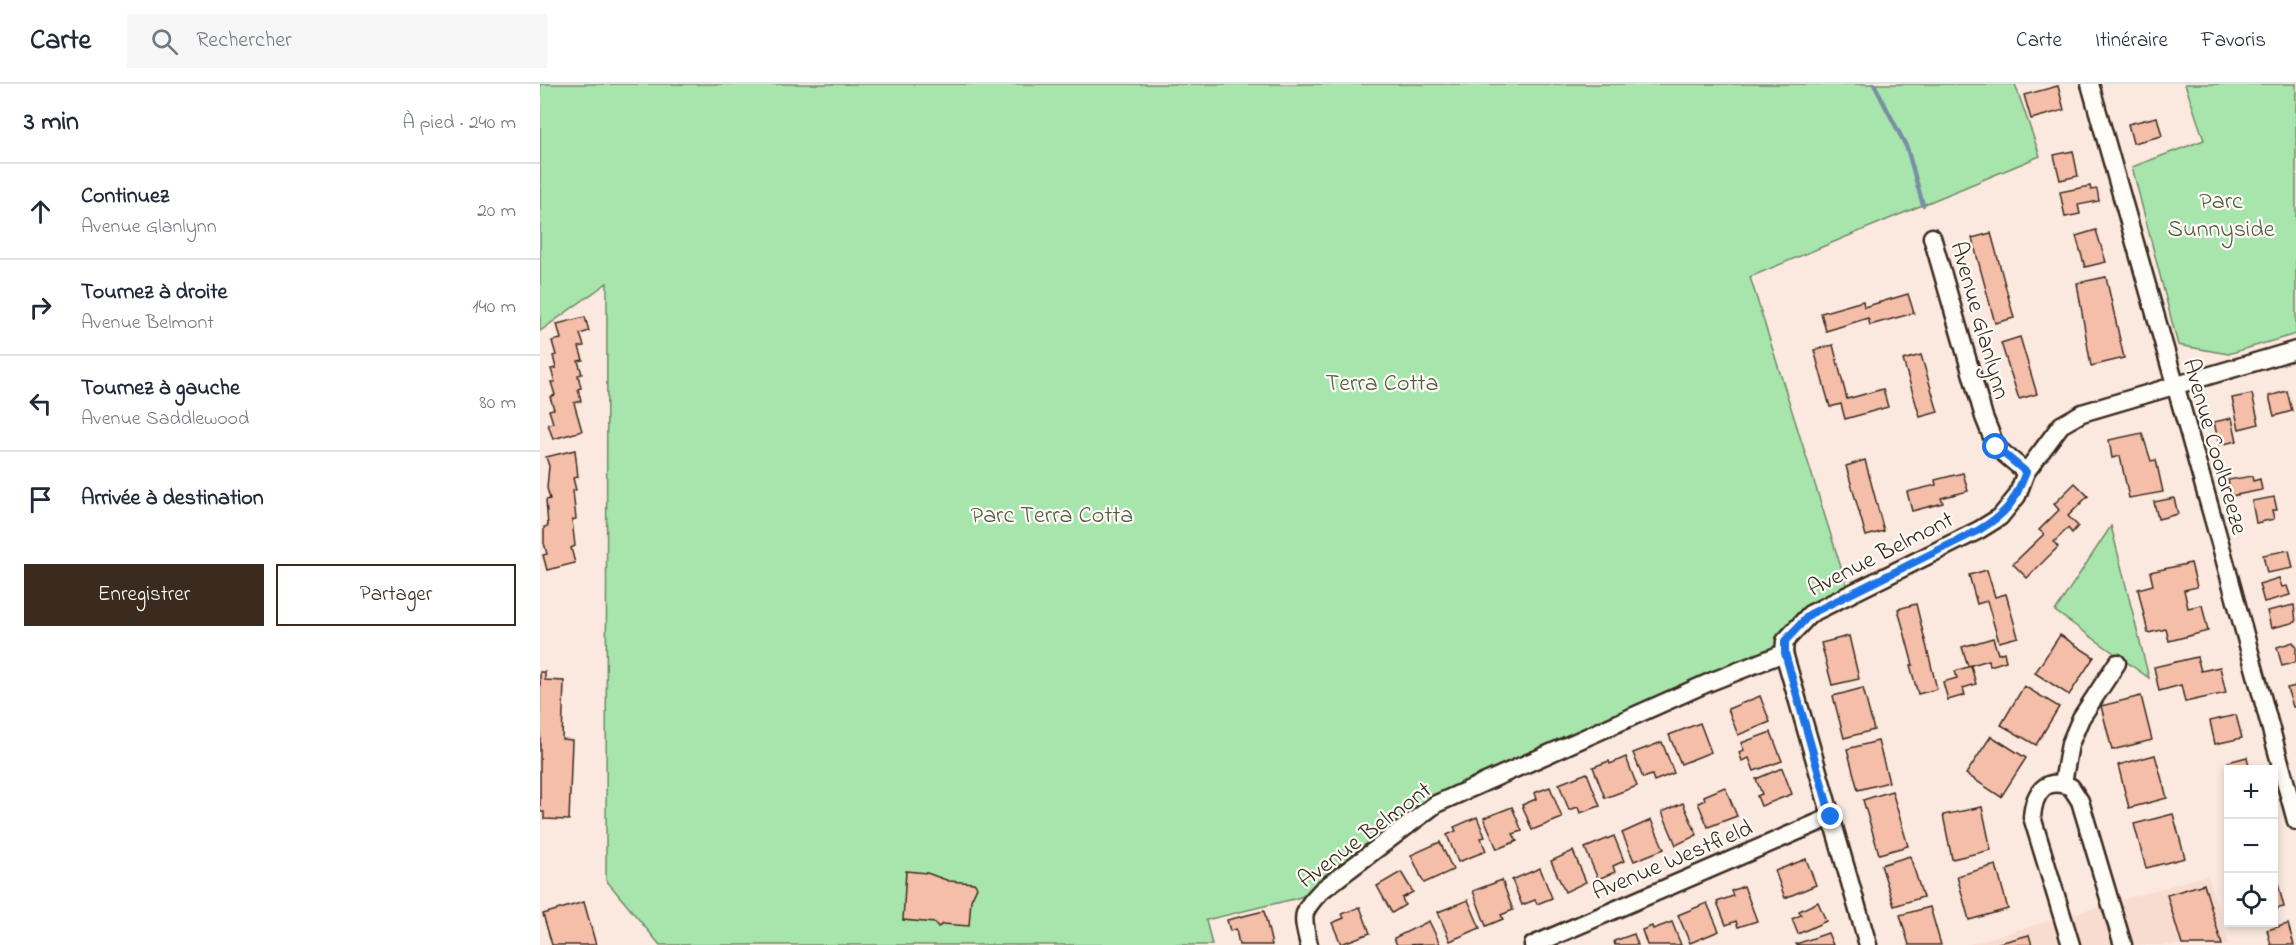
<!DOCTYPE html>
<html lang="fr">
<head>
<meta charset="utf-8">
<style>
  :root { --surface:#fff; --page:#f6f6f7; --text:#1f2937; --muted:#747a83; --line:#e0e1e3; --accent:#3b2a1e }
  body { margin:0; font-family:"Indie Flower",sans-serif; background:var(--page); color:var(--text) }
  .controls { position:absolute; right:18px; bottom:18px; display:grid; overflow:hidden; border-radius:0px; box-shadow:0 3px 9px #0003 }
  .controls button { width:54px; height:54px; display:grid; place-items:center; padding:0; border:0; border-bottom:2px solid var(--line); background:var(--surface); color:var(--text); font:30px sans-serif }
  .stop { position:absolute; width:18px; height:18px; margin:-14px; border:4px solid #1a73e8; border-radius:50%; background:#fff }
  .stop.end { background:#1a73e8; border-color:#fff; box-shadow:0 2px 6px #0008 }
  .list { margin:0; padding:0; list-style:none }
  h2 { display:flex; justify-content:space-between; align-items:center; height:78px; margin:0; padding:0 24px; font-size:26px }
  h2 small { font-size:20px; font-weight:400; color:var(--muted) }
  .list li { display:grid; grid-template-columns:39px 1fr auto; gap:18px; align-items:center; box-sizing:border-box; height:96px; padding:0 24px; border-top:2px solid var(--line) }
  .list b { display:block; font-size:22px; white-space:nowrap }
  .list p { margin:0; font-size:20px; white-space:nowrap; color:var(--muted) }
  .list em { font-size:20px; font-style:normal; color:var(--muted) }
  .actions { display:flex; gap:12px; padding:18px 24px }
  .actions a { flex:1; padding:14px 0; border:2px solid var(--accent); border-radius:0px; text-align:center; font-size:21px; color:var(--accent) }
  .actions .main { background:var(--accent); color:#fff }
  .icon { flex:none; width:33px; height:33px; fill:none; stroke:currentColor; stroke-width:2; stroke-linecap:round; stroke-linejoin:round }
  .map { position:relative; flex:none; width:1756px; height:861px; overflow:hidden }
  header { display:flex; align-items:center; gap:36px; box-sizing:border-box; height:84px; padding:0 30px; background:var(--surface); border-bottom:2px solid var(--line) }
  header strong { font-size:28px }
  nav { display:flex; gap:33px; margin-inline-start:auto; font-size:21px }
  .search { width:420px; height:54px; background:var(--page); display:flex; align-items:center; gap:15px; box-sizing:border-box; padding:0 21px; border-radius:0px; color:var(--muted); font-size:22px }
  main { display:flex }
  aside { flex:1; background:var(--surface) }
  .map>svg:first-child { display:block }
  .built { fill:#f9dcd0 }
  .green { fill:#a7e5ad; stroke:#718866; stroke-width:1.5 }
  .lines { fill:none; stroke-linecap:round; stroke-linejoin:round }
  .stream { stroke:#788fa4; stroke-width:4.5 }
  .building { fill:#f5bea9; stroke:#3b2a1e; stroke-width:1.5 }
  .minor-casing { stroke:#3b2a1e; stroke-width:21 }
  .minor { stroke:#fdfcf7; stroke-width:16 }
  .route { stroke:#1a73e8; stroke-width:8 }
  .labels { text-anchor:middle; stroke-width:4.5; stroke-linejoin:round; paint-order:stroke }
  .park-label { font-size:24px; fill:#565942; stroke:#fdfcf7 }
  .street-label { font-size:24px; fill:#3b2a1e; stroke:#fdfcf7 }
</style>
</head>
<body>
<header>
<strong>Carte</strong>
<div class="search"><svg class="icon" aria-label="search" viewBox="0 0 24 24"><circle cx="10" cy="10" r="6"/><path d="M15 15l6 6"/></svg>Rechercher</div>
<nav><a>Carte</a><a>Itinéraire</a><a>Favoris</a></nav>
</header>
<main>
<aside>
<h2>3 min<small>À pied · 240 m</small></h2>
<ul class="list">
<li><svg class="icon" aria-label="ahead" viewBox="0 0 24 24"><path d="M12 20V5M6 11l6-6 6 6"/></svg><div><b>Continuez</b><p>Avenue Glanlynn</p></div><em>20 m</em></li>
<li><svg class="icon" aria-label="right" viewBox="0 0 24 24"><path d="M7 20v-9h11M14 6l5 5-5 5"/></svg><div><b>Tournez à droite</b><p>Avenue Belmont</p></div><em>140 m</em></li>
<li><svg class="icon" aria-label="left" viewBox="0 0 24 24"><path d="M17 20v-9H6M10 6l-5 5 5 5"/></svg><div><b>Tournez à gauche</b><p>Avenue Saddlewood</p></div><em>80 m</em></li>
<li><svg class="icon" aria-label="arrive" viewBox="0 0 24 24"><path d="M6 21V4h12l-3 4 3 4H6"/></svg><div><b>Arrivée à destination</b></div></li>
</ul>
<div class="actions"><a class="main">Enregistrer</a><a>Partager</a></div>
</aside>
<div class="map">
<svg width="1756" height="861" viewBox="0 0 1756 861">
  <rect width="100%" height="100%" fill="#fbe9e0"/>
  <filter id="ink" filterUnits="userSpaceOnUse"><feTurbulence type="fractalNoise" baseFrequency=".0167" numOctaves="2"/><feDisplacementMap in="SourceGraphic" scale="12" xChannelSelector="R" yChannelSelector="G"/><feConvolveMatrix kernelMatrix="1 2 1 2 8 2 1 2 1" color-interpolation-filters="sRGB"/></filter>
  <g filter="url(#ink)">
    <polygon class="built" points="1668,791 1689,861 1426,861 1522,833"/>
    <g class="green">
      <polygon points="0,0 1475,0 1500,72 1210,193 1309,509 1270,530 1244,569 896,720 782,806 754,815 666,836 672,861 120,861 66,796 67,199 0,247"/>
      <polygon points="1645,0 1756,0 1756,250 1688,270 1638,261 1592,83 1664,56"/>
      <polygon points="1571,442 1609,594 1515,527"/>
    </g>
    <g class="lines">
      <polyline class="stream" points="1334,0 1367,64 1383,121"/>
    </g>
    <g class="building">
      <polygon points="1518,2 1524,26 1491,35 1484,11"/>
      <polygon points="1617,33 1622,52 1593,59 1588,40"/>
      <polygon points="1533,67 1538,92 1520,96 1514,71"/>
      <polygon points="1550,102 1551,106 1557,105 1559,117 1538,121 1540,130 1525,133 1520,108"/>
      <polygon points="1556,146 1566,178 1545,183 1536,152"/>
      <polygon points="1451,149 1474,234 1455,239 1432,154"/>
      <polygon points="1566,193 1584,274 1551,282 1537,199"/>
      <polygon points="1368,210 1374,229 1330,241 1328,234 1286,247 1281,229 1323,217 1324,223"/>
      <polygon points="45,233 49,247 40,250 44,262 39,263 43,276 38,277 42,290 38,291 41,304 38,305 41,317 34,319 42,347 13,355 8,340 13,339 9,326 14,325 10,313 15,311 11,298 15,298 11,285 16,284 13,272 16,271 12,257 21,255 17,240"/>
      <polygon points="1480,253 1497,310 1479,315 1461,259"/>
      <polygon points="1293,261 1307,315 1343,305 1348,323 1305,335 1301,320 1290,323 1274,266"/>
      <polygon points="1381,271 1398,328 1380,333 1363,276"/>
      <polygon points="1747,307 1752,327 1734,332 1729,312"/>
      <polygon points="1712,310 1719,340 1699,345 1692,314"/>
      <polygon points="1692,334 1697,357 1679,361 1674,338"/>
      <polygon points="1602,349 1611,377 1616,376 1623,408 1589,414 1580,372 1572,374 1569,356"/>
      <polygon points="35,366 38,393 33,394 36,406 33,407 36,435 32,436 35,462 31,464 35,479 7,486 3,471 7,470 4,459 4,443 8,442 6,416 10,415 7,404 9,382 6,373"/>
      <polygon points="1325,376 1344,447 1326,452 1306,382"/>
      <polygon points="1423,389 1428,407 1401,414 1403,419 1372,427 1367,408 1396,401 1395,396"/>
      <polygon points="1712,392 1713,397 1720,395 1722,406 1691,412 1688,396"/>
      <polygon points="1535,399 1548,412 1528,432 1538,442 1532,449 1528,444 1514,458 1518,463 1487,494 1473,480 1504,450 1499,446 1519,426 1514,420"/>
      <polygon points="1734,413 1737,426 1732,426 1734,435 1716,439 1712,417"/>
      <polygon points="1634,414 1638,430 1618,435 1614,418"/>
      <polygon points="1749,466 1753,484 1727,489 1723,471"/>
      <polygon points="1651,479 1657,503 1644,506 1648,524 1662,521 1668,547 1629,557 1626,545 1608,549 1598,505 1613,501 1610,488"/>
      <polygon points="1447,486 1455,513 1466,510 1478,553 1459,558 1447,517 1437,520 1429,491"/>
      <polygon points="1739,494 1742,503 1747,502 1750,511 1724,518 1719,500"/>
      <polygon points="1376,520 1397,605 1378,610 1370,581 1373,581 1358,525"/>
      <polygon points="1754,521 1756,538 1731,544 1727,527"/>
      <polygon points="1520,551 1554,573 1529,611 1495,589"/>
      <polygon points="1309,552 1319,595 1292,601 1281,559"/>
      <polygon points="1453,554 1458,570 1464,568 1466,577 1450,582 1449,576 1428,582 1422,563"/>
      <polygon points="1753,558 1756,562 1756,578 1742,582 1737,563"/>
      <polygon points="1657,573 1661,587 1680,583 1686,609 1645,618 1641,601 1619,607 1614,583"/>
      <polygon points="1431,582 1436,600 1423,604 1425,611 1408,616 1403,598 1417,594 1415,587"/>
      <polygon points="0,588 5,588 5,596 24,597 22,655 32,656 29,736 4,735 4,728 0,728"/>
      <polygon points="1484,602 1519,623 1496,661 1461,641"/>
      <polygon points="1756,602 1756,623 1753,623 1747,604"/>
      <polygon points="1323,604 1334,646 1304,654 1293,612"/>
      <polygon points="1220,612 1230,638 1198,651 1188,625"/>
      <polygon points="1601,612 1612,656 1572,666 1561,622"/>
      <polygon points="1696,631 1702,654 1675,660 1670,637"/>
      <polygon points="1160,639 1171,668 1141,680 1129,651"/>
      <polygon points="1231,648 1242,677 1214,687 1209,674 1202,677 1199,668 1204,666 1201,659"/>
      <polygon points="1451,652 1486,674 1461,713 1426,690"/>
      <polygon points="1338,657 1349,698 1318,706 1307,665"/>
      <polygon points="1122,658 1134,689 1114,697 1112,691 1103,694 1093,669"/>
      <polygon points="1615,671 1627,714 1589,724 1578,681"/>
      <polygon points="1086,673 1097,702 1065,714 1053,683 1069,677 1070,680"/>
      <polygon points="1707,673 1710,686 1690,686 1688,678"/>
      <polygon points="1242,684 1252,710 1221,722 1217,712 1222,710 1216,695"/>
      <polygon points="1047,689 1060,722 1040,729 1038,723 1029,726 1019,700"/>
      <polygon points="1010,703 1022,734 992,746 982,721 996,715 994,709"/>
      <polygon points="1185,703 1197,732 1168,743 1158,719 1165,716 1164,712"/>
      <polygon points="1352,707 1368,762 1339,770 1323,716"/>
      <polygon points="1143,719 1157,751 1136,761 1122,728"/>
      <polygon points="972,723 982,747 973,750 977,757 957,765 944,734"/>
      <polygon points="1442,723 1451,766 1412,775 1403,731"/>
      <polygon points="1633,730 1645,774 1606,784 1594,740"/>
      <polygon points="937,733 945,753 941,754 946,767 918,778 907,751 916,747 914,743"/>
      <polygon points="1111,736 1124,765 1094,777 1082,749"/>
      <polygon points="1074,752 1084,777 1073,782 1075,788 1058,795 1045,764"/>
      <polygon points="900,758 913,786 884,799 871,771"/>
      <polygon points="1033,767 1046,798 1025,808 1011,777"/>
      <polygon points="1370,772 1383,813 1354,822 1341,781"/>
      <polygon points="1266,775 1276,801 1245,814 1235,787"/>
      <polygon points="1456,781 1468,825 1429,836 1417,792"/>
      <polygon points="1000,784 1012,814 997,820 995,816 982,821 972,796"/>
      <polygon points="1734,785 1744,823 1734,825"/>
      <polygon points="366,787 387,789 409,797 434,799 437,803 431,816 429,842 403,840 398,843 395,839 363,836"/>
      <polygon points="861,788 873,808 862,814 865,821 852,829 837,802"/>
      <polygon points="962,796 973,826 961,831 963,835 946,842 933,807"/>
      <polygon points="1664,800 1682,861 1642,861 1627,811"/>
      <polygon points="1204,802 1217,837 1198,843 1196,837 1186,841 1177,818 1193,812 1191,807"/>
      <polygon points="928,816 940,844 910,857 898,828"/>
      <polygon points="44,818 56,861 12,861 3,830"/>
      <polygon points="1278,818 1286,837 1258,850 1252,835 1261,831 1259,827"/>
      <polygon points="1167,819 1179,847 1150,859 1138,831"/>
      <polygon points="820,823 830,849 801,860 792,839 804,834 802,830"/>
      <polygon points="1390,823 1401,861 1369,861 1360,831"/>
      <polygon points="724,827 732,861 699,861 696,845 690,847 687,836"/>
      <polygon points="889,837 900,860 857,861 854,854"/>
      <polygon points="1132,838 1141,861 1107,861 1102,846 1112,842 1113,845"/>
      <polygon points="1748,840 1754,861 1731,861 1727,846"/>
      <polygon points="1288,849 1293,861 1257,861 1256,860"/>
      <polygon points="1094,850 1098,861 1075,861 1074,857"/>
      <polygon points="1489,851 1492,861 1452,861"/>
    </g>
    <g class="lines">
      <g class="minor-casing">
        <g id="minor">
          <polyline points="1550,0 1680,459 1756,737"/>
          <polyline points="1392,153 1444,333 1456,363 1486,388"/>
          <polyline points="1244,569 1328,861"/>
          <polyline points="1523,699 1530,660 1541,634 1577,579"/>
          <path d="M769 861C762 831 760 829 782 806L896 720 1170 598 1244 569 1245 557 1270 530 1439 446 1460 433 1477 412 1486 388 1521 341 1542 329 1756 266"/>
          <polyline points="993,861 1291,733"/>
          <path d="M1531 861 1492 733C1494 709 1505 692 1531 703L1540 717 1583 861"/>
        </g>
      </g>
      <use href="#minor" class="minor"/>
    </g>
  </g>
  <g class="lines" filter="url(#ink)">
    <path class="route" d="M1291 733 1245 569V557L1270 530 1439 446C1467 429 1474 419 1486 388L1456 363"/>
  </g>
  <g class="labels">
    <g class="park-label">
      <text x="1681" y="124">Parc<tspan x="1681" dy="28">Sunnyside</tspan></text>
      <text x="842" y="306">Terra Cotta</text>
      <text x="512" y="438">Parc Terra Cotta</text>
    </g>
    <g class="street-label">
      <text transform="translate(1441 236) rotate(74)" y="8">Avenue Glanlynn</text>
      <text transform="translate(1676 362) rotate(74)" y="8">Avenue Coolbreeze</text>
      <text transform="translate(1340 469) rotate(-27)" y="8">Avenue Belmont</text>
      <text transform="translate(824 750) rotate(-37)" y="8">Avenue Belmont</text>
      <text transform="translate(1132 775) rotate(-23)" y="8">Avenue Westfield</text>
    </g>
  </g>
</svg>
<div class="controls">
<button>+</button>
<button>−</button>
<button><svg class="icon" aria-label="locate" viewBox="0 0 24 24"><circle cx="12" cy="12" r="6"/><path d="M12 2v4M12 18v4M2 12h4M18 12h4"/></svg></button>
</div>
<div class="stop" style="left:1456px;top:363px"></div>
<div class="stop end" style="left:1291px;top:733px"></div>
</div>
</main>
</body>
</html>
